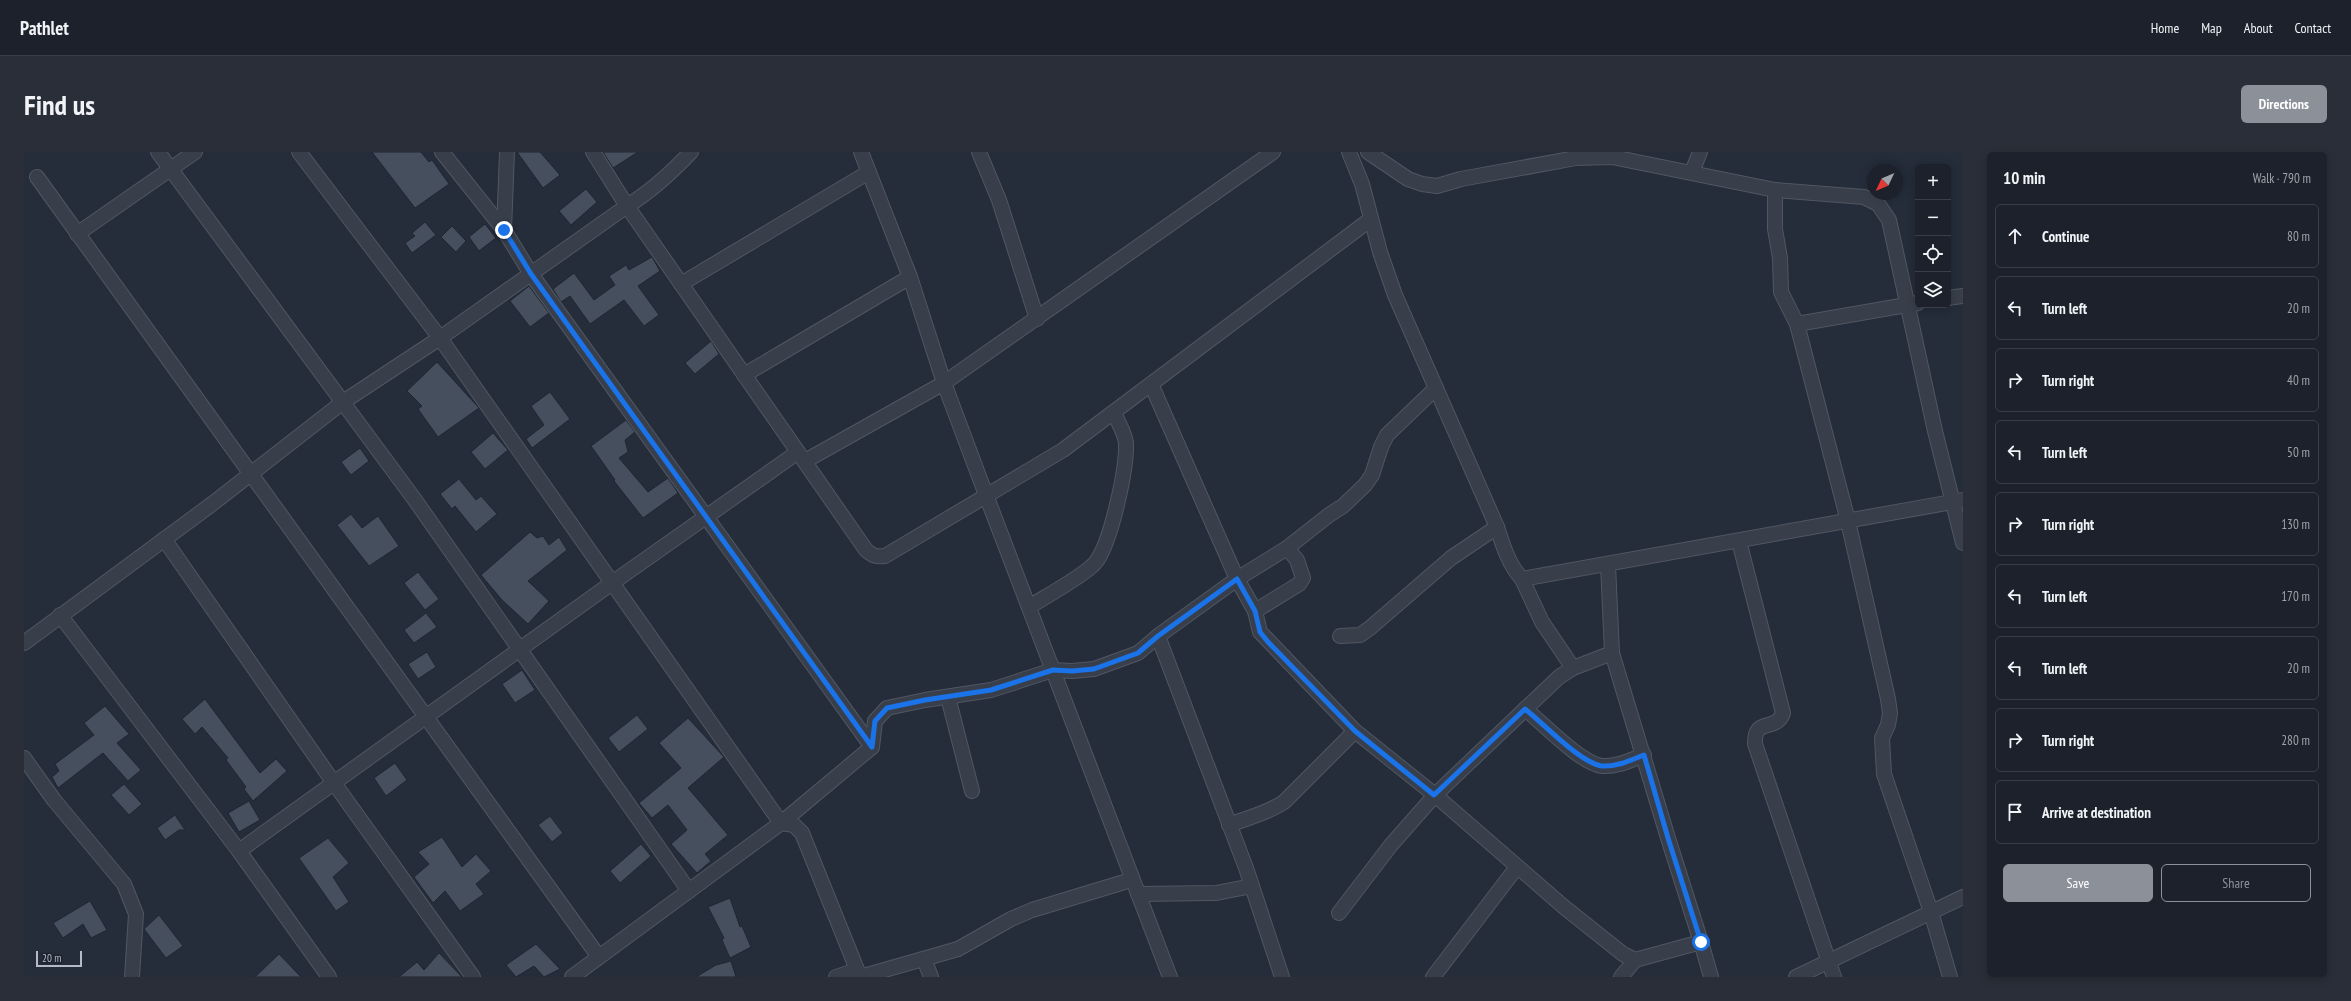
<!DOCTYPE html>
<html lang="en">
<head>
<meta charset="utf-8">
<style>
  :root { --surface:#1c212c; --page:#292e38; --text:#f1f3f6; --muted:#a0a3a9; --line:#3a3e48; --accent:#8c9099 }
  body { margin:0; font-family:"PT Sans Narrow",sans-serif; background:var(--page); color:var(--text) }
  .controls { position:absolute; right:12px; top:12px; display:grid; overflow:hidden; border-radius:6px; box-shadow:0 2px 10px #0003 }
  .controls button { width:36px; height:36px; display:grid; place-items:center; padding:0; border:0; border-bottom:1px solid var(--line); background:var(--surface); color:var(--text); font:20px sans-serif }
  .compass { position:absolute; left:1843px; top:12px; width:36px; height:36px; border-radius:50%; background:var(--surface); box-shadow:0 2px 10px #0003; rotate:226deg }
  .scale { position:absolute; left:12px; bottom:10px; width:46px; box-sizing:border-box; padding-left:4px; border:2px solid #b4bac6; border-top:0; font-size:11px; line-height:14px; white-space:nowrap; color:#b4bac6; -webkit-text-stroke:3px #1e242f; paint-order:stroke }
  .stop { position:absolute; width:12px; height:12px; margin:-9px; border:3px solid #1a73e8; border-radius:50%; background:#fff }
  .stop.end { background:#1a73e8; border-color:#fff; box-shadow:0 1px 4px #0008 }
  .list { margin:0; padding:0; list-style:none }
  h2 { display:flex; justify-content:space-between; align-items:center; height:52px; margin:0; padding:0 16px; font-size:17px }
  h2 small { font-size:13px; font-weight:400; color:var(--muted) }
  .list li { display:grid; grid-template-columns:26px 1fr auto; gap:12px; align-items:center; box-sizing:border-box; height:64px; margin:0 8px 8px; padding:0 8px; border:1px solid var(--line); border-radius:6px }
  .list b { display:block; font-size:15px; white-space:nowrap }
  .list em { font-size:13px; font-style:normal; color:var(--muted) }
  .actions { display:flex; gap:8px; padding:12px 16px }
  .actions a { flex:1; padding:9px 0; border:1px solid var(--accent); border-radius:6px; text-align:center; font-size:14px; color:var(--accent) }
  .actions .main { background:var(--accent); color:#fff }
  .icon { flex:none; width:22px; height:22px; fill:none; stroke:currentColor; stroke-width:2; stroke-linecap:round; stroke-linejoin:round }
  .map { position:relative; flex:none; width:1939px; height:825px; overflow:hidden; border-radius:6px }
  header { display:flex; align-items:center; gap:24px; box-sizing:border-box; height:56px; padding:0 20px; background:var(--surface); border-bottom:1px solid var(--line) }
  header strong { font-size:19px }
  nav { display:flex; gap:22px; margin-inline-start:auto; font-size:14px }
  .intro { display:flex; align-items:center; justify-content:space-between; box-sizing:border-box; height:96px; padding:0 24px }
  h1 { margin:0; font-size:28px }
  .button { padding:10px 18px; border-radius:6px; background:var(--accent); color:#fff; font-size:14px; font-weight:700 }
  main { display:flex; gap:24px; padding:0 24px }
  aside { flex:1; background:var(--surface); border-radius:6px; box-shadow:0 2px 10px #0003 }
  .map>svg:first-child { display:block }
  .building { fill:#464f5e; stroke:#202631 }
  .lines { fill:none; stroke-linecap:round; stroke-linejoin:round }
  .minor-casing { stroke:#515762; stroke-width:16 }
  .minor { stroke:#383f4a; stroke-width:14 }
  .route { stroke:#1a73e8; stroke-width:5 }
</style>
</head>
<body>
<header>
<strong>Pathlet</strong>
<nav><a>Home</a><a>Map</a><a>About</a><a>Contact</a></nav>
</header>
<div class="intro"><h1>Find us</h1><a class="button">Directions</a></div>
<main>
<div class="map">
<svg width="1939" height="825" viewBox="0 0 1939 825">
  <rect width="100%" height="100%" fill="#252c3a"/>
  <g class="building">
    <polygon points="348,0 397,0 405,10 408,8 425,32 391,56"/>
    <polygon points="493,0 516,0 536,23 519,36"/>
    <polygon points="579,0 614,0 589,16"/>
    <polygon points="562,37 573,50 547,73 535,59"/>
    <polygon points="401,70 412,83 388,101 381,91 391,84 388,81"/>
    <polygon points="461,72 472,86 455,99 445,85"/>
    <polygon points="428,74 442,89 432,100 417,85"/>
    <polygon points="628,105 636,119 614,134 635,163 620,174 600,148 566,172 546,144 537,150 529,137 550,121 570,148 591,133 585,124 602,113 605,118"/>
    <polygon points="505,134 525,161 506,175 486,149"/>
    <polygon points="687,189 695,202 671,222 661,211"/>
    <polygon points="413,210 455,256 414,285 394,257 398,254 383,239"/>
    <polygon points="526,240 546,267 508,296 502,287 520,273 507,254"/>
    <polygon points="602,268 611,280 601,288 604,300 595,306 624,340 644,326 654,341 619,366 590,329 591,328 567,294"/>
    <polygon points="469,281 484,298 461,317 447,300"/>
    <polygon points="336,296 345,309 327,323 317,310"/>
    <polygon points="435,327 452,348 457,344 473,362 452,380 431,354 428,357 416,342"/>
    <polygon points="327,362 338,376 354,364 375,394 345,414 313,373"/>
    <polygon points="506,380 513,386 519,384 525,393 535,385 543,398 504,429 525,449 504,472 478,448 457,423"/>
    <polygon points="394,420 415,447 401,458 380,431"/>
    <polygon points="402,461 413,475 390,491 380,478"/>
    <polygon points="403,500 412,515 394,527 384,512"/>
    <polygon points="498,518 511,538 491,551 478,532"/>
    <polygon points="181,547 236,621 252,607 263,619 229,649 220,637 222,635 202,608 204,606 178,575 171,582 158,567"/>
    <polygon points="81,554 105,582 93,591 117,618 104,629 79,601 34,636 28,625 35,619 31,612 70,583 60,571"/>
    <polygon points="613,563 624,577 595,600 584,586"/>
    <polygon points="664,566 700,605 664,636 704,683 681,702 687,709 673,721 647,692 663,678 644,653 628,666 615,651 657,616 635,591"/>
    <polygon points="371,611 383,628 362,644 350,626"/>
    <polygon points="100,632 118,652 105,663 87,643"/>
    <polygon points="225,649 236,668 215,680 204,661"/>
    <polygon points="151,663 161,678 155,678 141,688 133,676"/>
    <polygon points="526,664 539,681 528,690 514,673"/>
    <polygon points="418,685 438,715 452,702 467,719 452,732 460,742 436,759 421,739 409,751 390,725 405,712 394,700"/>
    <polygon points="304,686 325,711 309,725 325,750 312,759 275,706"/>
    <polygon points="617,692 627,704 596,731 586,719"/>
    <polygon points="706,746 716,775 718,774 727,795 706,806 698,788 700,786 684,755"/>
    <polygon points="66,749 83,778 67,786 59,772 39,786 29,771"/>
    <polygon points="135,763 159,794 142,806 120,777"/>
    <polygon points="512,792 536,817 520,825 510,814 492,825 482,813"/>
    <polygon points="415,801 438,825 375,825 393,810 400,818"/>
    <polygon points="255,802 277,825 231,825"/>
    <polygon points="707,809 712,825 672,825 692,813"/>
  </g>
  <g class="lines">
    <g class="minor-casing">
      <g id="minor">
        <polyline points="134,0 391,348 665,739"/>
        <polyline points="275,0 416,186 757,671 770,673 778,681 836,825"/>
        <polyline points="418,0 480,78"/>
        <polyline points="483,0 480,78 507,122 848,595"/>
        <path d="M569 0 603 54 842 398C849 404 852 405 861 404L1039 298 1347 67"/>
        <polyline points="837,0 886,125 920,231 962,343 1146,825"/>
        <polyline points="955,0 975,48 1013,167"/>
        <path d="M1325 0 1338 32 1356 100 1371 143 1473 375C1479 394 1485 413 1498 427L1939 348"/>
        <polyline points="1344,0 1384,27 1398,32 1413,34 1437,27 1552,6 1588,5 1751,38 1840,45 1854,52 1865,68 1911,279 1939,391"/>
        <polyline points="1668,20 1676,0"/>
        <polyline points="13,25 575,805"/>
        <polyline points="1751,38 1751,77 1756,106 1757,140 1773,172 1824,369 1864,547 1866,561 1864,573 1858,586 1860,622 1907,760 1926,825"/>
        <polyline points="53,82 171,0"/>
        <polyline points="657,132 845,20"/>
        <polyline points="1924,146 1939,144"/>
        <polyline points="1773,172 1894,151"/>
        <polyline points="720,223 886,125"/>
        <polyline points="1127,232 1213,427 1231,459"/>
        <polyline points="781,309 920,231 1249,0"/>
        <polyline points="140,387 310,631 449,825"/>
        <path d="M1715 389 1759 561C1752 581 1730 564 1731 592L1810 825"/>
        <polyline points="1263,396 1273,408 1279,426 1275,432 1231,459 1236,480 1331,579 1411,643 1540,755 1599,802 1611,808 1677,790 1687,825"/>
        <polyline points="1584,413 1588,501 1644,686 1677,790"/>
        <polyline points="1498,427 1518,470 1549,516"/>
        <path d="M1005 455C1021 445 1061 423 1071 411 1087 392 1103 316 1102 291 1101 281 1093 269 1090 260"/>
        <polyline points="36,463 215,699 305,825"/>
        <polyline points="1134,484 1222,716 1258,825"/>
        <polyline points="1316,484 1336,483 1346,476 1427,406 1473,375"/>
        <path d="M0 491 188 352 319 250 416 186 603 54C628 39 647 21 667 0"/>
        <polyline points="924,545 948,639"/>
        <path d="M1501 557C1519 571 1556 611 1578 614 1593 615 1607 608 1620 603"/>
        <polyline points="0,606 30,648 100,732 112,762 108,825"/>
        <path d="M1205 673C1223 666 1244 661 1260 650L1331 579"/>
        <polyline points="215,699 588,431 774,300"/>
        <polyline points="1114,742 1192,741 1228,734"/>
        <polyline points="1315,761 1367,693 1411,643 1535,525 1549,516 1588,501"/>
        <polyline points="900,807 907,825"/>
        <polyline points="548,825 757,671 848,595 851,569 863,556 901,548 967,538 1029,518 1048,519 1070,517 1114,501 1134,484 1213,427 1263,396 1305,363 1319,354 1341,333 1348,323 1357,295 1363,283 1412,236"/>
        <polyline points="812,825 833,818"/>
        <polyline points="836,825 934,797 987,767 1008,758 1107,728"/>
        <polyline points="1409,825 1493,715"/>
        <polyline points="1597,825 1611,808"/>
        <polyline points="1772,825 1939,745"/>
      </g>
    </g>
    <use href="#minor" class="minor"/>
  </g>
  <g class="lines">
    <path class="route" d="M480 78 507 122 848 595 851 569 863 556 901 548 967 538 1029 518 1048 519 1070 517 1114 501 1134 484 1213 427 1231 459 1236 480 1244 490 1331 579 1410 643 1501 557C1519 571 1556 611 1578 614 1593 615 1607 608 1620 603L1644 686 1677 790"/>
  </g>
</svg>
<div class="controls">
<button>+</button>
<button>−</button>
<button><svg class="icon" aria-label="locate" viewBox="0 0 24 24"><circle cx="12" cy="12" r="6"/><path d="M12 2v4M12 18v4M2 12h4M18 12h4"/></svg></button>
<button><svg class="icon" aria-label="layers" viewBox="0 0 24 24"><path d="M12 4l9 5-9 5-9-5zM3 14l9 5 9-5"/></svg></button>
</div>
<svg class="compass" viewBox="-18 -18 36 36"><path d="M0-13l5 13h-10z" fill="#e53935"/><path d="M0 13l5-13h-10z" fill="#a0a3a9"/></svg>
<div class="scale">20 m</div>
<div class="stop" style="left:1677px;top:790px"></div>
<div class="stop end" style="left:480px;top:78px"></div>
</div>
<aside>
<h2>10 min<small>Walk · 790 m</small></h2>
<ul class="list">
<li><svg class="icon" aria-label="ahead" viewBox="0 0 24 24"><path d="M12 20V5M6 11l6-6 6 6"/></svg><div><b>Continue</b></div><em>80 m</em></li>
<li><svg class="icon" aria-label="left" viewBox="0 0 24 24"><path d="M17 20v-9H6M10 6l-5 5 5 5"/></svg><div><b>Turn left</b></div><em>20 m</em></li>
<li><svg class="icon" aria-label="right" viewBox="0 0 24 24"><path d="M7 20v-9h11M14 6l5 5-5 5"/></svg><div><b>Turn right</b></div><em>40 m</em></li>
<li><svg class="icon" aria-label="left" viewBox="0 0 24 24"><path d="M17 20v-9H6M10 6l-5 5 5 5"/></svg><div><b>Turn left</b></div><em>50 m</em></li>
<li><svg class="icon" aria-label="right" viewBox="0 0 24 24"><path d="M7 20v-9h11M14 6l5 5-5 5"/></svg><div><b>Turn right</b></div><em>130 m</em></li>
<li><svg class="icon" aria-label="left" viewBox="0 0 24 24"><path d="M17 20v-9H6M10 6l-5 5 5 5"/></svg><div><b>Turn left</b></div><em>170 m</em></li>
<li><svg class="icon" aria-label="left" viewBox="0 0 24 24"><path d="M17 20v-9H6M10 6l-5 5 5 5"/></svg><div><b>Turn left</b></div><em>20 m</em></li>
<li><svg class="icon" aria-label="right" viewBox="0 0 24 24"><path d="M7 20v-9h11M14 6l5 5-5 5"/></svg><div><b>Turn right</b></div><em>280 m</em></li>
<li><svg class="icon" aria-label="arrive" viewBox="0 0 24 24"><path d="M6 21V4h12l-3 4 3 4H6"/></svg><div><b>Arrive at destination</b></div></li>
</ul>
<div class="actions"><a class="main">Save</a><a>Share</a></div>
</aside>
</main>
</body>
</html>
